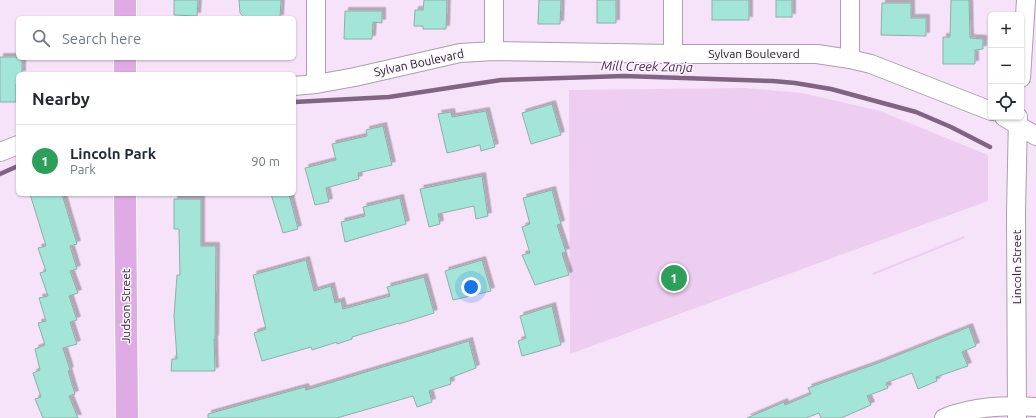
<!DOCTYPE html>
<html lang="en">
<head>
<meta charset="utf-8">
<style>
  :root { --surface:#fff; --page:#f6f6f7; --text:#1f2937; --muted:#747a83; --line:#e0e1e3; --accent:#111827 }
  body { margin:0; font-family:Ubuntu,sans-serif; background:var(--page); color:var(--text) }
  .controls { position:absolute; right:12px; top:12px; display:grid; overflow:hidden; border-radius:6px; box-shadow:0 1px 3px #0004 }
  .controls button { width:36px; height:36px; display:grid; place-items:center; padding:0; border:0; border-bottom:1px solid var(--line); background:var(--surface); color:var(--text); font:20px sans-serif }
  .you { position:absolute; left:471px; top:287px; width:14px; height:14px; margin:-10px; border:3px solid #fff; border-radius:50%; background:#1a73e8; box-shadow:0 0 0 6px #1a73e833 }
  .badge { display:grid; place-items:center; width:26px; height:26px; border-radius:50%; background:var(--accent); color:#fff; font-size:13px; font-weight:700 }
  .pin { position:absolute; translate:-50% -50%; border:2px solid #fff; box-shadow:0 1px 4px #0006 }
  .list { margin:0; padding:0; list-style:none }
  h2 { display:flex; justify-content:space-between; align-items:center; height:52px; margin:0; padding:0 16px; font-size:17px }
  h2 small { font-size:13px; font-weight:400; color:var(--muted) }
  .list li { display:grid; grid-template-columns:26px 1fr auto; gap:12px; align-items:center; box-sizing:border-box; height:72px; padding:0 16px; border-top:1px solid var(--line) }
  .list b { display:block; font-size:15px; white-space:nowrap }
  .list p { margin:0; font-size:13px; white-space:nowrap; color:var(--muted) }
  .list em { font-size:13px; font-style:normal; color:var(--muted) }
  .icon { flex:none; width:22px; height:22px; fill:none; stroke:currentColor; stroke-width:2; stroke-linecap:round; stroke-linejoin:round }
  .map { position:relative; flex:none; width:1036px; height:418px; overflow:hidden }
  .search { position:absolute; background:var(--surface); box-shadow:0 1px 3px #0004; left:16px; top:16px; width:280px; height:44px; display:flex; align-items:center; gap:10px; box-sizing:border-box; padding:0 14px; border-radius:6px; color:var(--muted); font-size:15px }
  .panel { position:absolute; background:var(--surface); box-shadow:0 1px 3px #0004; left:16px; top:72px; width:280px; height:124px; border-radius:6px }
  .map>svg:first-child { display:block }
  .green { fill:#edcdf0 }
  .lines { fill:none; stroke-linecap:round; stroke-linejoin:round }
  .stream { stroke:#7f6582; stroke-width:4.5 }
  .building { fill:#a4e5d9; stroke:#8eaea7; filter:url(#shadow) }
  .minor-casing { stroke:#ae9cb0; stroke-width:20 }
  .major-casing { stroke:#fff; stroke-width:24 }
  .minor { stroke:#fff; stroke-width:18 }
  .major { stroke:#deabe4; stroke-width:22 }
  .labels { text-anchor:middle; stroke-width:3; stroke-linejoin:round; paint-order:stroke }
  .street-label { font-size:12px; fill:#29222a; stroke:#fdf5fe }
  .water-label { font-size:13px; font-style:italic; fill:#4f2355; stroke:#fdf5fe }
</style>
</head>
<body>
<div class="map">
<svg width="1036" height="418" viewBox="0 0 1036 418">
  <defs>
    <filter id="shadow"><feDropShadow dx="3.5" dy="-3.5" stdDeviation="0" flood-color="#0004"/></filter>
  </defs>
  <rect width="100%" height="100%" fill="#f7e3f9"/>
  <g class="green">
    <polygon points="745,88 802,93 880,111 988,155 988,201 570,354 569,90"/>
    <polygon points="964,236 965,238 873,275 872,273"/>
  </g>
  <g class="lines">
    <g class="stream">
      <polyline points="294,102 389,97 501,80 624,76 773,81 795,83 831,89 916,112 951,127 990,147"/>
      <polyline points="0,174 18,166"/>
    </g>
  </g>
  <g class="building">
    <polygon points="174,0 198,0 197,16 174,15"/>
    <polygon points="239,0 281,0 280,18 245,18 240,13"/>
    <polygon points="424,0 447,0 446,29 423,29 423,26 414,26 415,10 423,10"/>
    <polygon points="539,0 561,0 560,24 538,24"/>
    <rect x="597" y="0" width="19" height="23"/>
    <rect x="712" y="0" width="37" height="20"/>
    <rect x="776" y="0" width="16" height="17"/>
    <polygon points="951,0 969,0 970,38 983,39 983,49 975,50 975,64 943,64 943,37 950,37"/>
    <polygon points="882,3 911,3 911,18 926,18 926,36 881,35"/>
    <polygon points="345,11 382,11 382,23 373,22 372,39 344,39"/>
    <polygon points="0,57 18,57 18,58 22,58 22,74 18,74 18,84 16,84 16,102 0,102"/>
    <polygon points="552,104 561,135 531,144 522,113"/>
    <polygon points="486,111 495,147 481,151 480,145 447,153 438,114 451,112 452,117"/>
    <polygon points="383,126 392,165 358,173 359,179 326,188 329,202 315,205 305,168 336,160 332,144 367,136 366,130"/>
    <polygon points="482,176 488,216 476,219 474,206 438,214 440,224 429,227 420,189"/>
    <polygon points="552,190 561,224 557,225 566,252 562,253 569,275 535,285 522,255 530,253 522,227 530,224 523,198"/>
    <polygon points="30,194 62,194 77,244 70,246 77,269 70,271 78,293 69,296 77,320 70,322 77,344 63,348 70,370 68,371 75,394 69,396 78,418 43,418 35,399 41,397 33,373 40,370 35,349 45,345 38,323 46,321 39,298 48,296 40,273 46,271 38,248 46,246"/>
    <polygon points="271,194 289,194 298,229 283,233"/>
    <polygon points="400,198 406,224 345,242 341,222 365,216 363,207"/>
    <polygon points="174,199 201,199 201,246 216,246 215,339 214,339 215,371 171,371 172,359 177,359 174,316 177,275 180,275 179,229 174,229"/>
    <polygon points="306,260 314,291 331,286 335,303 341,301 343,309 390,296 387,287 424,277 434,313 399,324 399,323 352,337 352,339 337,344 337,342 312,350 311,347 262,361 254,333 266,329 253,275"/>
    <polygon points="482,260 491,291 453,300 445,271"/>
    <polygon points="552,306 561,345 522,356 518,341 526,338 520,316"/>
    <polygon points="969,327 976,346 962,352 968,366 936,377 937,381 918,389 912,373 886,383 888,388 867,396 871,405 841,418 821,418 819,413 806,418 747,418 784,402 785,405 811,394 808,388 878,363"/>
    <polygon points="469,341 476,368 450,378 451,384 429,391 432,402 417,407 413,396 337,418 208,418 208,414 240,405 305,387 306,390"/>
  </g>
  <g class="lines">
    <g class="minor-casing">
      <g id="minor">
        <polyline points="316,0 316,84"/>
        <polyline points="673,0 673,54"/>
        <polyline points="850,0 850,59"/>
        <polyline points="494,51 494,0"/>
        <polyline points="1021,78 1026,0"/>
        <polyline points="294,86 316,84 355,77 460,53 494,51 673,54 817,54 850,59 871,64 991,111"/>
        <polyline points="1004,117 1036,136"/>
        <polyline points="0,152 18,145"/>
        <path d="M944 418C974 406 1005 405 1036 407"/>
        <polyline points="1017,418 1016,213 1018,117"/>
      </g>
    </g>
    <g class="major-casing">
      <g id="major">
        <polyline points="125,18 125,0"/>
        <polyline points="125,74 125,58"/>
        <polyline points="125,194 127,418"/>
      </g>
    </g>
    <use href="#minor" class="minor"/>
    <use href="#major" class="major"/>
  </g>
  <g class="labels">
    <g class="street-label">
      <text x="754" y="58">Sylvan Boulevard</text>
      <text transform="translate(419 63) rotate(-12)" y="4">Sylvan Boulevard</text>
      <text transform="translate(1017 267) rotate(-90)" y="4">Lincoln Street</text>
      <text transform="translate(126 306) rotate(-90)" y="4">Judson Street</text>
    </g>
    <g class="water-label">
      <text transform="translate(647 66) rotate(1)" y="5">Mill Creek Zanja</text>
    </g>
  </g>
</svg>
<div class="controls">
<button>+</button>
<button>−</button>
<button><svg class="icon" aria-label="locate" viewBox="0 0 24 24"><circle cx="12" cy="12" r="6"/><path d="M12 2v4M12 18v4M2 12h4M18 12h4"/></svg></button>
</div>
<div class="you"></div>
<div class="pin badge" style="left:674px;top:278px;background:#2e9e5b">1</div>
<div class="search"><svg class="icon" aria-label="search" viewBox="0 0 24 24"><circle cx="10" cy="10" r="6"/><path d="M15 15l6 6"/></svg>Search here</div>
<section class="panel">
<h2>Nearby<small></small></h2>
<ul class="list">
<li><span class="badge" style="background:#2e9e5b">1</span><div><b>Lincoln Park</b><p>Park</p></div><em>90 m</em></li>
</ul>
</section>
</div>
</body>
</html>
